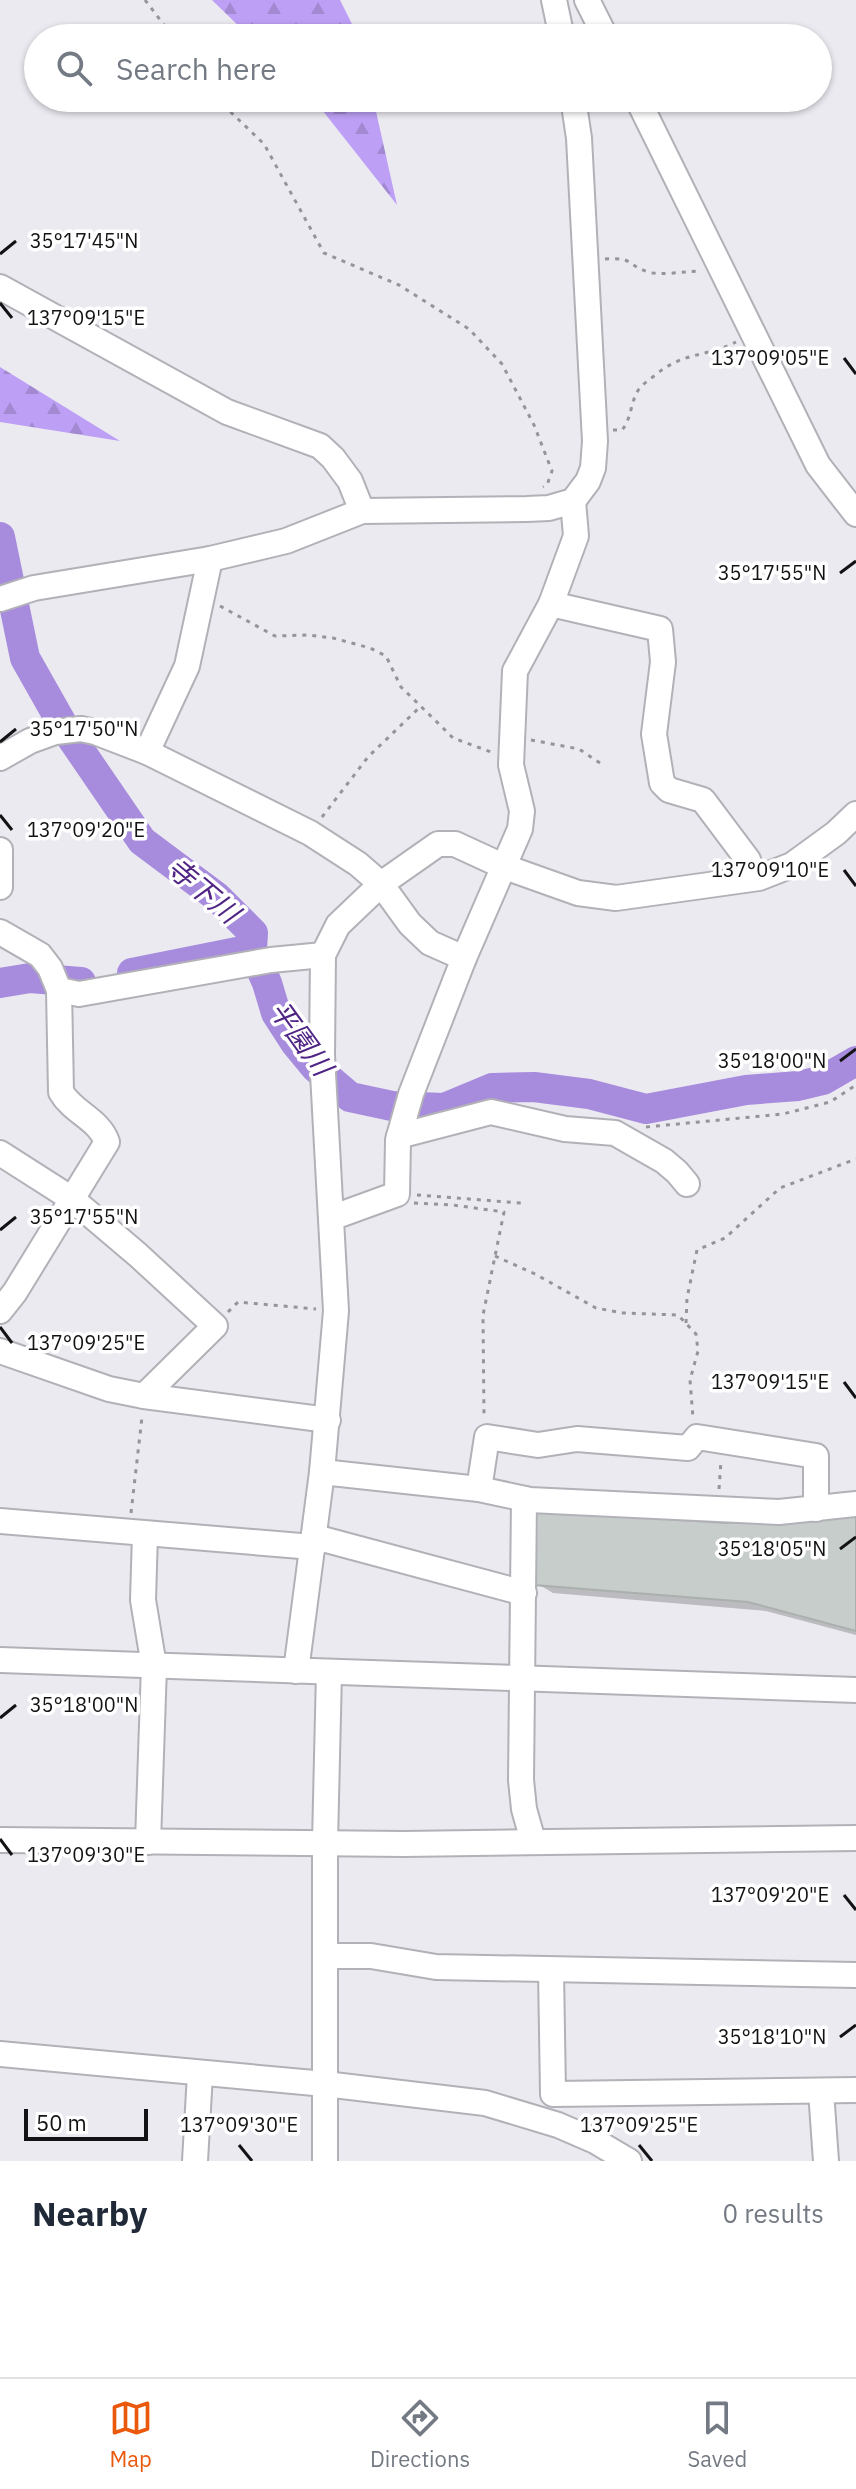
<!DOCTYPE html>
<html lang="en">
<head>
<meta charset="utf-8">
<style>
  :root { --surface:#fff; --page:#f6f6f7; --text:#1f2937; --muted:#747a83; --line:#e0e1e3; --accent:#ea580c }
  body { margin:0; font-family:"IBM Plex Sans","Noto Sans JP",sans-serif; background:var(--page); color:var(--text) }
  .scale { position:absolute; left:24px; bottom:20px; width:124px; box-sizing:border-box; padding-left:8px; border:4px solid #131214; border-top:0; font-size:22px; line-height:28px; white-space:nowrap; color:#131214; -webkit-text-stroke:6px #fff; paint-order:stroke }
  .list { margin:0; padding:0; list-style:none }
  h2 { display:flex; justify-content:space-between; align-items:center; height:104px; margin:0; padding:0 32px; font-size:34px }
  h2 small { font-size:26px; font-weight:400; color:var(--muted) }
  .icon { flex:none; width:44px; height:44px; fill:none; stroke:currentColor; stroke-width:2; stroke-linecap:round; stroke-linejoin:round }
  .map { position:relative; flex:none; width:856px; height:2161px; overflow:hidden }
  .search { position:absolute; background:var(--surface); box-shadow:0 2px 6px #0004; left:24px; right:24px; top:24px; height:88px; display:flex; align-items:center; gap:20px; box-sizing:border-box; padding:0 28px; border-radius:44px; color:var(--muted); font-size:30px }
  .sheet { height:216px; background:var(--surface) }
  nav { display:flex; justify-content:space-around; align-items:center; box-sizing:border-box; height:112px; border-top:2px solid var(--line); background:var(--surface); font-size:22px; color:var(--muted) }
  nav a { display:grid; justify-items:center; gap:4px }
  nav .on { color:var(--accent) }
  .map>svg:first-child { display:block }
  .forest { fill:url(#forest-firs) }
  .shadow { fill:#0003 }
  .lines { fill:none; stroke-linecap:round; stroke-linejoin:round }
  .river { stroke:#a78bdd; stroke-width:30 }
  .building { fill:#c6cdca; stroke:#aab1ad; stroke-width:2 }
  .minor-casing { stroke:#b3b1b8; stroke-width:28 }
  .path { stroke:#96949a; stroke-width:3; stroke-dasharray:4 6; stroke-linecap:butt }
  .minor { stroke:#fff; stroke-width:24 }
  .ticks { fill:none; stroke:#131214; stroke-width:3 }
  .labels { text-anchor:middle; stroke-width:7; stroke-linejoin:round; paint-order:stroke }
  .water-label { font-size:28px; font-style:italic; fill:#4f2484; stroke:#fff }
  .ticks-label { font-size:20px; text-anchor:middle; fill:#131214; stroke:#fff; stroke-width:7; stroke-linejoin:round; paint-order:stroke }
</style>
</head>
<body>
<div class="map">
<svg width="856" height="2161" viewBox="0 0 856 2161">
  <defs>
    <pattern id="forest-firs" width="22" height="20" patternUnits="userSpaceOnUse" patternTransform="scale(2)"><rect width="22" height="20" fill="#bda0f5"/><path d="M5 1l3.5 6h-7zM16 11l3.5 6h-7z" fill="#a289d1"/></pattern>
  </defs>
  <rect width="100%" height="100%" fill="#eceaf1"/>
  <g class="forest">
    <polygon points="212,0 340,0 359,38 251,38"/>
    <polygon points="312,98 373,98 397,205 315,101"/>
    <polygon points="0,367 120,441 0,422"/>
  </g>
  <polygon class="shadow" points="856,1517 856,1635 766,1611 553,1593 536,1583 726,1525"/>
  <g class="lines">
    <g class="river">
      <polyline points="0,537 25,658 64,727 142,841 217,897 253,933 252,949"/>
      <polyline points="252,949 267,983 276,1013 296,1044 315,1067 350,1097 392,1106 444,1108 492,1088 534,1087 589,1094 646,1109 746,1090 798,1086 823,1080 856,1061"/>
      <polyline points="132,973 252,949"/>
      <polyline points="0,983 30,978 81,982"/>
    </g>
  </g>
  <polygon class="building" points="530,1510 726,1523 856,1515 856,1631 748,1602 534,1585"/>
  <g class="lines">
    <g class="minor-casing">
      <g id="minor">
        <polyline points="554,0 562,38"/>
        <polyline points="587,0 606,38"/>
        <polyline points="637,98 818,465 856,514"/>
        <polyline points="0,287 227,412 320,446 333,458 350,481 362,511"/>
        <polyline points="0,599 34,588 210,559 286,541 362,511 527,509 549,508 573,501 588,481 593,468 595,441 579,138 573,98"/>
        <polyline points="551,604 660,629 663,662 654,734 662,783 669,790 703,800 748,860 755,878"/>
        <polyline points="147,752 187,666 210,559"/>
        <polyline points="0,758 30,741 55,732 81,729 95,732 147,752 310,833 358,864 381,884 410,924 430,943 464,958"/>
        <polyline points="0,850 0,887"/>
        <path d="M0 932 40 955 50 968 59 990 61 1092C73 1113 99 1119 107 1142L15 1292 0 1311"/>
        <polyline points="59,990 79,994 271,960 323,955"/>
        <polyline points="399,1136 491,1112 565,1129 615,1133 664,1161 677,1172 687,1184"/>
        <polyline points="0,1153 72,1199 138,1255 215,1326 144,1396"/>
        <polyline points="331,1218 397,1194 398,1140 411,1094 464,958 520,829 522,811 511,765 515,671 551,604 576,536 573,501"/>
        <polyline points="0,1351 109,1389 144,1396 328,1420"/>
        <polyline points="322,1472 479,1489 530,1500 779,1512 856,1504"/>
        <polyline points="479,1489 487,1437 538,1445 577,1439 688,1448 697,1437 816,1456 816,1509"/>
        <polyline points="524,1499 521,1780 524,1809 533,1841"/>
        <polyline points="0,1521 313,1547"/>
        <polyline points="145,1534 143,1600 154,1666 148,1842"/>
        <polyline points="315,1537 524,1593"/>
        <polyline points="0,1660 856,1690"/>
        <polyline points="296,1671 322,1472 336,1311 322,1055 323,955 338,925 381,884 438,844 455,844 505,867 578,893 616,898 759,878 792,865 836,833 856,814"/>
        <polyline points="0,1840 404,1844 856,1838"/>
        <polyline points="326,1956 371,1956 436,1967 856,1975"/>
        <polyline points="551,1970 553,2094 856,2090"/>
        <polyline points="0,2054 325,2084 485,2103 558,2125 595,2141 629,2161"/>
        <polyline points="821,2091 826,2161"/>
        <polyline points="195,2161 200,2074"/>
        <polyline points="325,2161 325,1842 329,1672"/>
      </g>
    </g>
    <g class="path">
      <polyline points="145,0 174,38"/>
      <polyline points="216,98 264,144 324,253 399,285 469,329 502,364 534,425 552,471 547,485 543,487"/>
      <path d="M605 259C634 257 625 264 648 272 660 276 687 271 701 271"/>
      <path d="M613 430H622C632 418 630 402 639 389 643 384 649 380 654 376 684 351 704 358 736 342"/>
      <polyline points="220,606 275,636 307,635 333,638 370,648 386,656 401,687 443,728 453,738 491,752"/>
      <polyline points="531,740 579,749 600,763"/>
      <polyline points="322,817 368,757 421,706"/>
      <polyline points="646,1127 783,1114 830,1102 856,1085"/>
      <polyline points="417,1195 521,1203"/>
      <polyline points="414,1203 453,1205 504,1212 483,1315 484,1416"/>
      <polyline points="495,1256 535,1274 596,1308 623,1313 678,1315 696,1334 698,1351 690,1380 693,1418"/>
      <polyline points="228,1312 238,1302 316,1309"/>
      <polyline points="686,1323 687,1298 697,1250 725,1238 780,1188 856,1159"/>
      <polyline points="719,1489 721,1461"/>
      <polyline points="131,1513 142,1417"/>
    </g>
    <use href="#minor" class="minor"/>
  </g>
  <path class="ticks" d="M0 254 16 241M0 303 12 318M844 358 856 374M840 573 856 561M0 742 16 729M0 815 12 830M844 870 856 886M840 1061 856 1049M0 1230 16 1217M0 1327 12 1343M844 1382 856 1398M840 1549 856 1537M0 1718 16 1705M0 1839 12 1855M844 1895 856 1910M840 2037 856 2025M239 2145 252 2161M639 2145 652 2161"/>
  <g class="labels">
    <g class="water-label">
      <text transform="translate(203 890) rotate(40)" y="10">寺下川</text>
      <text transform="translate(301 1038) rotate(54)" y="10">平園川</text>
    </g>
  </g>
  <g class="ticks-label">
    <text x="84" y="248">35°17'45"N</text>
    <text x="86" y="325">137°09'15"E</text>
    <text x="770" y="365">137°09'05"E</text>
    <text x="772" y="580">35°17'55"N</text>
    <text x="84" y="736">35°17'50"N</text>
    <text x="86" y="837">137°09'20"E</text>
    <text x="770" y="877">137°09'10"E</text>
    <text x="772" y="1068">35°18'00"N</text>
    <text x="84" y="1224">35°17'55"N</text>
    <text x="86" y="1350">137°09'25"E</text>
    <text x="770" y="1389">137°09'15"E</text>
    <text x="772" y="1556">35°18'05"N</text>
    <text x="84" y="1712">35°18'00"N</text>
    <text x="86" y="1862">137°09'30"E</text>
    <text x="770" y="1902">137°09'20"E</text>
    <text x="772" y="2044">35°18'10"N</text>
    <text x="239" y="2132">137°09'30"E</text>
    <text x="639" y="2132">137°09'25"E</text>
  </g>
</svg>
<div class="scale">50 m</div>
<div class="search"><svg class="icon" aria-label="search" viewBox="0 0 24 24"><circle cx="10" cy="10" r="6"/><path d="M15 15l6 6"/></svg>Search here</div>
</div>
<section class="sheet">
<h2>Nearby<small>0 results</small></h2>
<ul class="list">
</ul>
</section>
<nav>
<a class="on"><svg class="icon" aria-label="map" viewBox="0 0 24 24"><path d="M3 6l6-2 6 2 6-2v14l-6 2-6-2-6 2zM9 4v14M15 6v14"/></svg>Map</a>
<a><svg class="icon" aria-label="directions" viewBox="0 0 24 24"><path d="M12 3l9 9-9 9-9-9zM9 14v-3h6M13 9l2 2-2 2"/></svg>Directions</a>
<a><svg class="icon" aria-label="saved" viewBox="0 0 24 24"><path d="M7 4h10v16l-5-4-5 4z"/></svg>Saved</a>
</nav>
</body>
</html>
